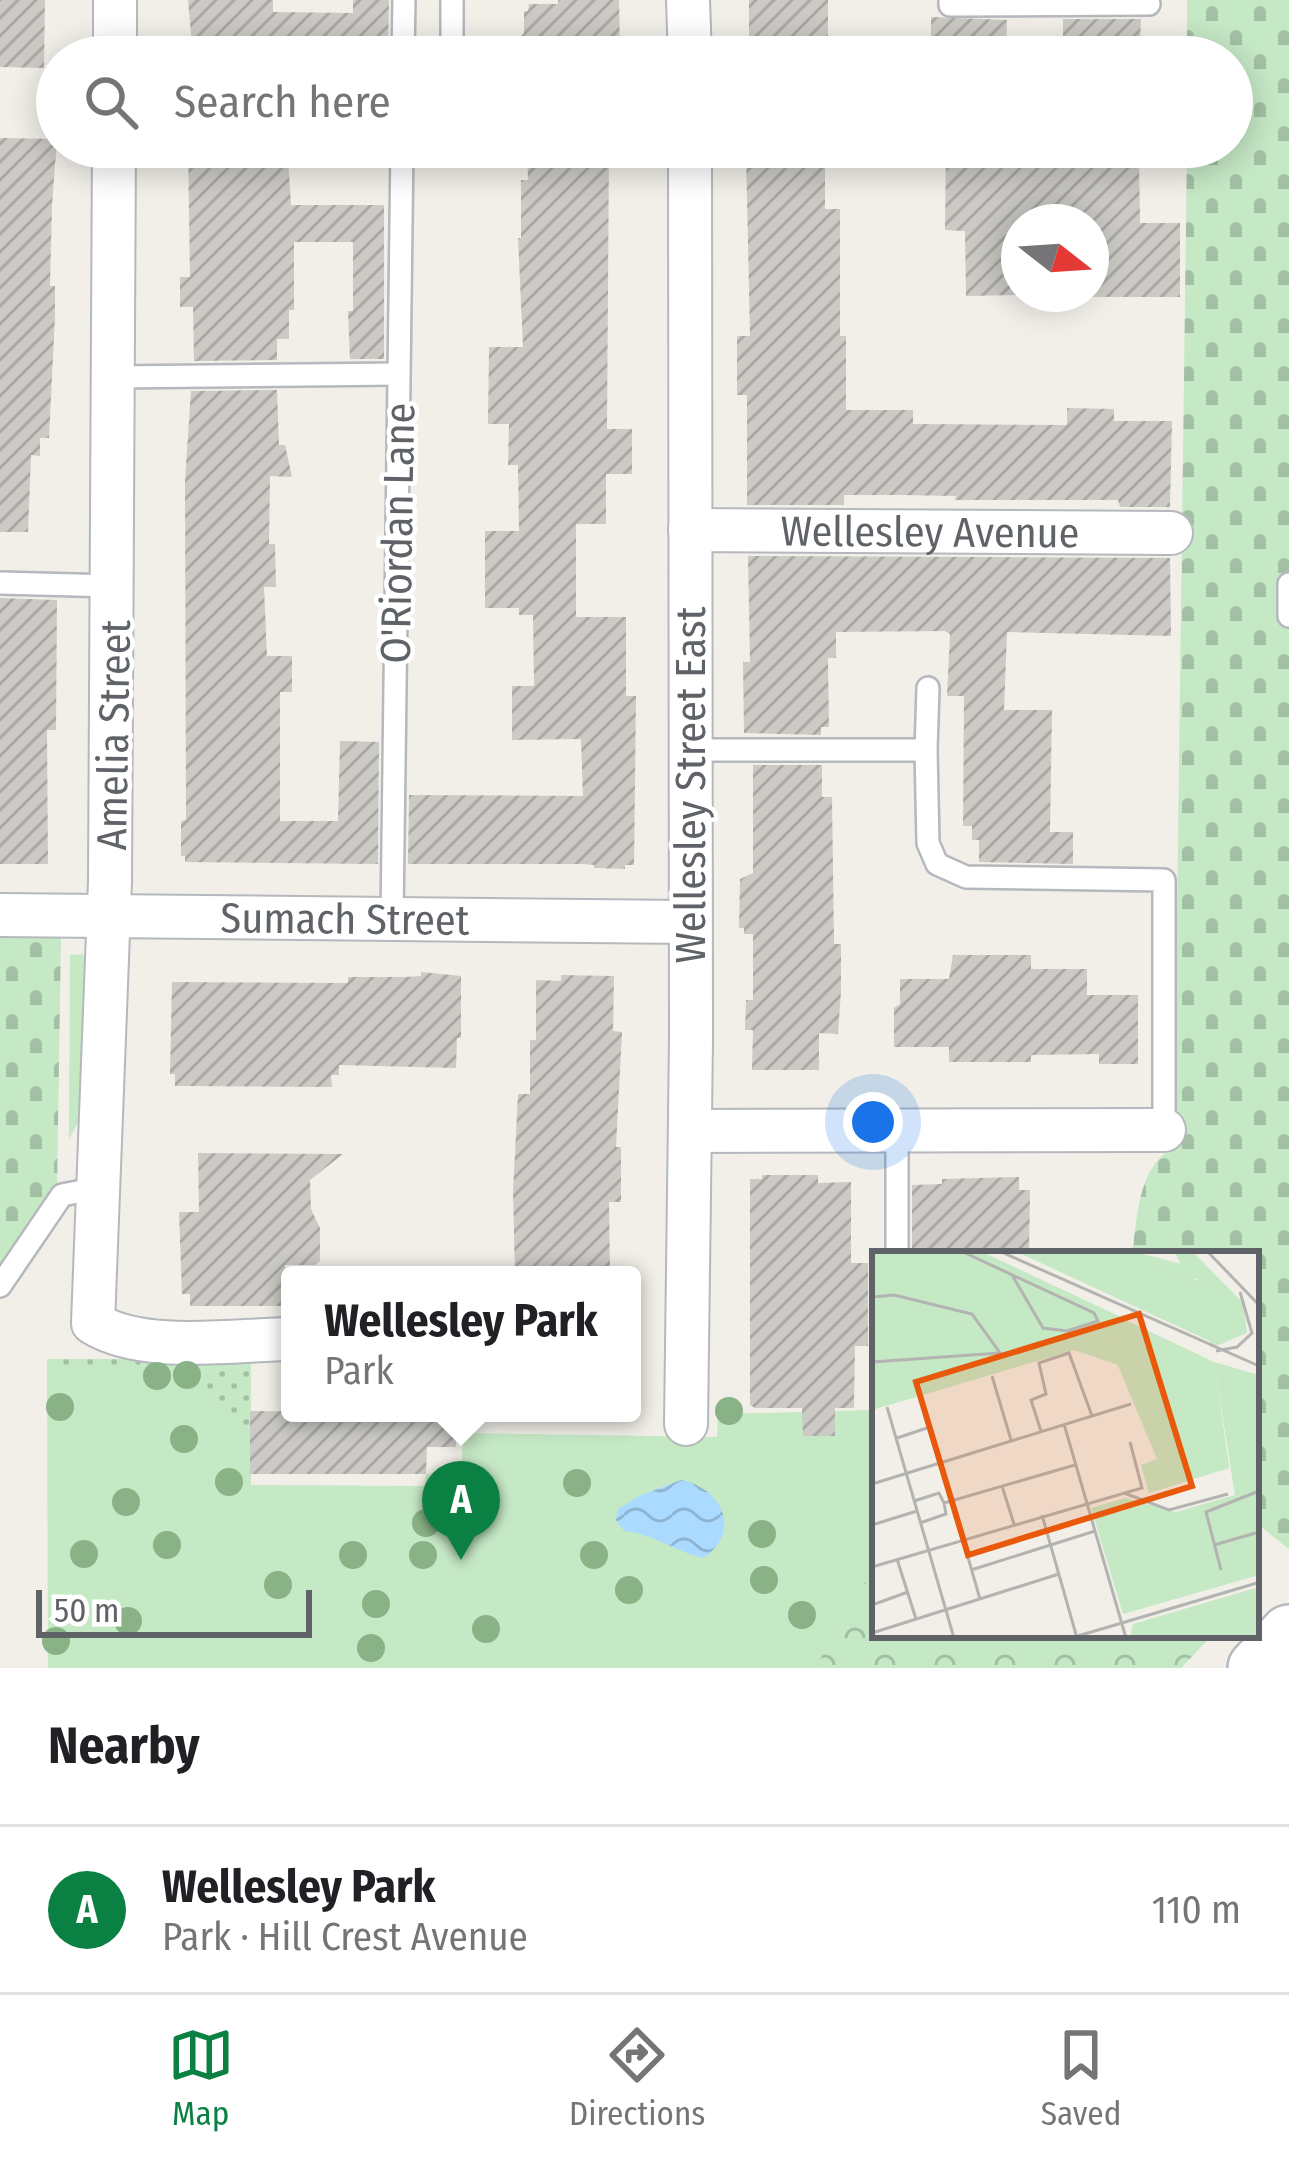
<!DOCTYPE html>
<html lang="en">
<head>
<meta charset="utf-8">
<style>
  :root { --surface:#fff; --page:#f2f2f2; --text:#202124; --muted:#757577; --line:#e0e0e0; --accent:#0b8043 }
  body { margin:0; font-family:"Fira Sans Condensed",sans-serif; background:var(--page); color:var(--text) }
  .compass { position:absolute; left:1001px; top:204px; width:108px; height:108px; border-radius:50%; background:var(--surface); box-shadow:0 6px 30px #0003; rotate:107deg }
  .scale { position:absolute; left:36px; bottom:30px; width:276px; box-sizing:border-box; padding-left:12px; border:6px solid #5f6368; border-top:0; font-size:33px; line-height:42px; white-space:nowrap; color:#5f6368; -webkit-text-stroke:9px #fff; paint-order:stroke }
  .you { position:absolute; left:873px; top:1122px; width:42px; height:42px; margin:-30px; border:9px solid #fff; border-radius:50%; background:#1a73e8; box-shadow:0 0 0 18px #1a73e833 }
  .badge { display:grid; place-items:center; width:78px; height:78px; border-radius:50%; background:var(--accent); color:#fff; font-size:39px; font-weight:700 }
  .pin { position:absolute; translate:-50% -99px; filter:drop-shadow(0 3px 6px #0008) }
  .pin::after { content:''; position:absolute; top:63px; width:42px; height:36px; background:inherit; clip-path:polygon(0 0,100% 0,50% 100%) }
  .popup { position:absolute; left:281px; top:1266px; width:360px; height:156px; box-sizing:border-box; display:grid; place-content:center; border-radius:12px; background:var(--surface); filter:drop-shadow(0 3px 9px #0005); font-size:39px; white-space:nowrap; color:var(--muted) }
  .popup b { font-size:45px; color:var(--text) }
  .popup::after { content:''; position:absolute; left:50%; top:100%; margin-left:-24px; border:24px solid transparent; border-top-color:var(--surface) }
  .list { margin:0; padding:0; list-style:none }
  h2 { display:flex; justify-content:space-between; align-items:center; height:156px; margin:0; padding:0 48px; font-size:51px }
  h2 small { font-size:39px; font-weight:400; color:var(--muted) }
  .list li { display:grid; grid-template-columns:78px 1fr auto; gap:36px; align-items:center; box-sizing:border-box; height:168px; padding:0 48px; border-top:3px solid var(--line) }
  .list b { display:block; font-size:45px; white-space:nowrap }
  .list p { margin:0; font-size:39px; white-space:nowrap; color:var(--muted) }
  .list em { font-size:39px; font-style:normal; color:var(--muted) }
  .icon { flex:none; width:66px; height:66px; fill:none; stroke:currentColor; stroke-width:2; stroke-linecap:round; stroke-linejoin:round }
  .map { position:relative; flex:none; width:1289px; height:1668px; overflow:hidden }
  .search { position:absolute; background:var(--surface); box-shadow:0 6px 30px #0003; left:36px; right:36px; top:36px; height:132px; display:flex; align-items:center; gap:30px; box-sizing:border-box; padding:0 42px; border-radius:66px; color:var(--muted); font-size:45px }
  .sheet { height:324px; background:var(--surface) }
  nav { display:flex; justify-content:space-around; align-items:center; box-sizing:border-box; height:168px; border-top:3px solid var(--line); background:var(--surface); font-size:33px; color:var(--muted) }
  nav a { display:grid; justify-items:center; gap:6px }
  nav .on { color:var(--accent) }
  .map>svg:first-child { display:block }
  .green { fill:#c5e8c5 }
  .forest { fill:url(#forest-crowns) }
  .cemetery { fill:url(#cemetery-stones) }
  .garden { fill:url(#garden-dots) }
  .water { fill:url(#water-waves) }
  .building { fill:url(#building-hatch) }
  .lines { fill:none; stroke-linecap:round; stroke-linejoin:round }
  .lane-casing { stroke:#b5b8bc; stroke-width:26 }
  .street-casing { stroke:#b5b8bc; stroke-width:46 }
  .secondary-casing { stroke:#b6babf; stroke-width:62 }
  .lane { stroke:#fff; stroke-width:21 }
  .street { stroke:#fff; stroke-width:42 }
  .secondary { stroke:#fff; stroke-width:57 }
  .tree { fill:#89b387 }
  .labels { text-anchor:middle; stroke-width:9; stroke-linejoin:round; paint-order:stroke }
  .street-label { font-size:42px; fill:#5f6368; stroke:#fff }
  .inset-road { fill:none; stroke:#b3b3b1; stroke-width:3 }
  .view { fill:#e8590c; fill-opacity:0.15; stroke:#e8590c; stroke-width:6 }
  .inset-edge { fill:none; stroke:#5f6368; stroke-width:6 }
</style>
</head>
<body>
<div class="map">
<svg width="1289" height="1668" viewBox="0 0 1289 1668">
  <defs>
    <pattern id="forest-crowns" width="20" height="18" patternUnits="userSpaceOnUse" patternTransform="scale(3)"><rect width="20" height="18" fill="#c5e8c5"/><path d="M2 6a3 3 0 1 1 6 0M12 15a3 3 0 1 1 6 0" fill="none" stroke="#a3c0a4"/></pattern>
    <pattern id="cemetery-stones" width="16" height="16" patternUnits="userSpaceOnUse" patternTransform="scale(3)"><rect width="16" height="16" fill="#c5e8c5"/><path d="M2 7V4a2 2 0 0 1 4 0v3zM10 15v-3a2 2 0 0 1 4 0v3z" fill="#a3c0a4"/></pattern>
    <pattern id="garden-dots" width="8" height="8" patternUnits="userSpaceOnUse" patternTransform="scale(3)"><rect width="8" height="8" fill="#c5e8c5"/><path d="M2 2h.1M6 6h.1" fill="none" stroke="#a3c0a4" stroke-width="1.8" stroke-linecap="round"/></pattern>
    <pattern id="water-waves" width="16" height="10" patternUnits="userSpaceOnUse" patternTransform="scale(3)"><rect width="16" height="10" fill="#aadaff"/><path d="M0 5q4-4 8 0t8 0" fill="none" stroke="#8eb4d2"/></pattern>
    <pattern id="building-hatch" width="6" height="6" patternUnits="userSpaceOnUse" patternTransform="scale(3)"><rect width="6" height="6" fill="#cccac5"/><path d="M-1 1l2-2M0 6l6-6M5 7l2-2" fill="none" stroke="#a9a8a4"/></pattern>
  </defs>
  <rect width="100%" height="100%" fill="#f1efe8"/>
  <g class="green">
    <polygon points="83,954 87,973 83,1113 69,1139 70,955"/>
    <polygon points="47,1359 251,1362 251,1485 425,1486 426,1474 462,1472 462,1433 717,1437 718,1414 875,1410 875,1635 1212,1635 1181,1668 48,1668"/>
  </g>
  <polygon class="forest" points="875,1565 875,1635 1212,1635 1181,1668 815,1668"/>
  <g class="cemetery">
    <path d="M1187 0H1289V1549L1256 1523V1254H1132C1137 1221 1138 1164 1174 1148L1187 147H1232V57H1187Z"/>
    <polygon points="0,935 61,936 57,1189 0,1268"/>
  </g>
  <g class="garden">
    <polygon points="47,1359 152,1359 162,1371 47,1371"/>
    <path d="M203 1360 251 1362 250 1431C214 1417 206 1398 203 1360Z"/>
  </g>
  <path class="water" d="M681 1480C722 1488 743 1532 703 1558 674 1551 654 1534 624 1531L616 1520 618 1509 639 1496Z"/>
  <g class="building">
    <polygon points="0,0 45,0 44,68 0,67"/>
    <polygon points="188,0 273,0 273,12 353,13 353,0 389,0 388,57 353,57 353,41 294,40 294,57 193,57"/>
    <polygon points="558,0 619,0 620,57 500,57 524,33 524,11 528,11 529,4 558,4"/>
    <rect x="749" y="0" width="79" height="47"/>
    <polygon points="931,17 1007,20 1006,57 953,57 953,45 931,45"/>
    <polygon points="1063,19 1141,19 1139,57 1063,57"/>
    <polygon points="0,138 57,139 52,205 50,286 55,286 55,316 49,438 40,438 40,456 31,455 28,532 0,532"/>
    <polygon points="188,147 271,147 270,157 288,157 291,205 384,205 384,359 350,359 348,311 353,311 353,242 294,242 294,310 289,310 289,339 277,339 277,360 194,361 193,307 180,307 180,277 190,277"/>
    <polygon points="527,147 609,147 607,429 632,429 632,474 606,474 606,524 576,524 576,617 626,617 626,696 636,696 634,865 625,865 625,869 594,868 594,865 584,864 408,864 409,795 583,796 581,739 512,740 512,686 534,686 533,615 519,615 519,608 485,608 485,531 519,531 518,465 508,465 509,424 488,424 489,347 523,347 518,238 521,238 521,180 528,180"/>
    <polygon points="754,147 801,147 801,160 825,160 825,209 840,209 840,336 846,336 846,410 913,410 913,424 1067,425 1067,408 1114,409 1114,421 1172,421 1170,507 1120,507 1118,500 955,500 956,496 899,495 844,495 844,505 747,505 747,395 737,395 737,336 750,336 746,152 754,152"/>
    <polygon points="952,147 1125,147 1125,159 1139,159 1140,223 1180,223 1180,297 1091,297 1091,222 1019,222 1019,295 966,296 965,231 945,230 946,152 952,152"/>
    <polygon points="277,390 279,445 285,445 292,477 270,476 269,544 275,544 276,587 264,587 267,656 292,656 292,692 280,692 280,821 338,821 340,741 379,742 378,864 185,862 185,856 181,856 181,821 186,820 185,481 191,391"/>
    <polygon points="748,556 1170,558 1171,636 1007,632 1004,710 1052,710 1050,832 1073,832 1073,864 979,862 979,840 972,840 972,826 963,826 964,696 947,696 950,634 945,631 836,632 836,658 828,658 829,727 821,727 821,735 744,733 743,662 750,662"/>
    <polygon points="0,598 57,600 56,730 47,730 48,864 0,864"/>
    <polygon points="753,765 822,765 822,797 832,797 834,944 841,944 841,991 838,1034 819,1033 819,1070 752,1070 753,1030 745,1030 746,1000 753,1000 753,934 744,934 744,928 739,928 740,879 753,873"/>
    <polygon points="953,955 1031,955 1031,969 1087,969 1087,995 1138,995 1138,1064 1099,1064 1099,1054 1031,1055 1031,1062 949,1062 949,1047 894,1047 894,1008 900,1004 900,979 949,979"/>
    <polygon points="421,972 461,976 461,1038 457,1038 456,1068 339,1065 339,1075 331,1075 332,1087 175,1086 175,1074 170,1074 172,982 348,983 348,977 406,977 421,976"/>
    <polygon points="561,975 614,976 613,1031 622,1032 616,1147 621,1147 621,1202 609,1202 610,1275 515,1275 513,1192 518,1094 530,1094 530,1040 536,1040 536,980 561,981"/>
    <polygon points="198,1153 343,1154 310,1180 311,1209 320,1228 320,1261 315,1265 285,1265 284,1306 190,1306 190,1294 182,1294 179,1212 199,1212"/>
    <polygon points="762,1175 818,1175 818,1183 851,1182 851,1263 868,1263 868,1346 855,1346 854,1408 835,1408 835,1436 803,1436 802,1408 755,1408 750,1405 750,1179 762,1179"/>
    <polygon points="1019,1177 1019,1190 1030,1190 1029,1254 912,1254 912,1185 942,1184 942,1179"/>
    <polygon points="250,1411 456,1413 456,1447 427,1447 426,1474 250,1474"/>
  </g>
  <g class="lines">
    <g class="lane-casing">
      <g id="lane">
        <polyline points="950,0 950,5 1149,4"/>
        <polyline points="403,57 404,0"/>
        <polyline points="452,57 452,0"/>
        <polyline points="451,155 451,147"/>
        <polyline points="113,377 398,374"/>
        <polyline points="0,583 114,586"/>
        <polyline points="1289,584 1289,616"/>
        <polyline points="690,750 926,750 928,843 937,864 966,877 1164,880 1164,1130"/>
        <polyline points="926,750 928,688"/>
        <polyline points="392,919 402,147"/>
        <polyline points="897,1133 897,1254"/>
        <polyline points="0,1286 62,1195 98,1188"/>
      </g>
    </g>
    <g class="street-casing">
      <g id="street">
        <polyline points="688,0 690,57"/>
        <polyline points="115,57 115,0"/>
        <path d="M114 147 110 881 93 1323C143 1354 231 1340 290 1339"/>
        <path id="s1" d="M690 530 1171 533"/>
        <path id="s2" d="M0 915 689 922"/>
        <polyline points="690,1131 1164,1130"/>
        <polyline points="686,1424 691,1040 690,147"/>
      </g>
    </g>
    <g class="secondary-casing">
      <polyline id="secondary" points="1257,1668 1289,1634"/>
    </g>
    <use href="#lane" class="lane"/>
    <use href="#street" class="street"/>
    <use href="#secondary" class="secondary"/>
  </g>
  <g class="tree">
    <circle cx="187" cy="1375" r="14"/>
    <circle cx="157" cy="1376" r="14"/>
    <circle cx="60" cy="1407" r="14"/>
    <circle cx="729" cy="1411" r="14"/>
    <circle cx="184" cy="1439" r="14"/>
    <circle cx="229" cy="1482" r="14"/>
    <circle cx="577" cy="1483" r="14"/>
    <circle cx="126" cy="1502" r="14"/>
    <circle cx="426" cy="1523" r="14"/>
    <circle cx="762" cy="1534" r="14"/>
    <circle cx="167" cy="1545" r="14"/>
    <circle cx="84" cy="1554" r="14"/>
    <circle cx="353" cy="1555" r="14"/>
    <circle cx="423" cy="1555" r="14"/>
    <circle cx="594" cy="1555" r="14"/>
    <circle cx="764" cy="1580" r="14"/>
    <circle cx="278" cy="1585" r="14"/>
    <circle cx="629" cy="1590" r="14"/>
    <circle cx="376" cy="1604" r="14"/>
    <circle cx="802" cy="1615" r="14"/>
    <circle cx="128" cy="1621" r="14"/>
    <circle cx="486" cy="1629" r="14"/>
    <circle cx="56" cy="1641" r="14"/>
    <circle cx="371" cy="1648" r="14"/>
  </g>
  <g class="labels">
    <g class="street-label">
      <text dy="15" stroke="none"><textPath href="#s1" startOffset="240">Wellesley Avenue</textPath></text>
      <text transform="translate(397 533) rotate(-89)" y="15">O'Riordan Lane</text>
      <text transform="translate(113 735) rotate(-89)" y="15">Amelia Street</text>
      <text transform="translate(690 785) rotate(-90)" y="15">Wellesley Street East</text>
      <text dy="15" stroke="none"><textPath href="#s2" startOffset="345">Sumach Street</textPath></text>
    </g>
  </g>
  <g transform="translate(872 1251)">
    <rect width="387" height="387" fill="#f1efe8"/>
    <path d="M260 0 309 13 302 0H320L371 52 375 82 339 97 325 28 302 26ZM239 98 342 111 357 217 277 242 269 214 285 208ZM387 336V387H258L261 373Z" fill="#c5e8c5"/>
    <path d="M0 0H108L342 111 357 217 348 220 307 168 316 138 202 99 162 111ZM143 0H260L343 38 366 70 353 92 344 93Z" fill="#c5e8c5"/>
    <path d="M0 0H108L251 67 239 98 202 99 0 159ZM342 111 387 124V324L251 363 219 257 253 247 304 261 363 244Z" fill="#c5e8c5"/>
    <path class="inset-road" d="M89 0 222 62 226 70 195 80 171 77 140 24M127 0 387 115M335 0 387 54M0 46 22 44 100 63 128 102 0 111M344 100 365 96 380 82 368 41M120 125 139 189M15 156 82 387M192 173 254 387M169 180 159 149 174 143 167 112 197 102 220 165M25 187 58 176 50 149M0 233 259 153M130 235 142 273M252 242 297 259 356 243M42 250 67 242 72 252 74 263 48 272M72 252 203 214M170 264 205 387M0 274 45 260M91 289 108 348M342 294 387 281M25 308 44 368M0 316 270 237 258 191M99 319 223 280M349 319 334 261 387 240M0 354 36 341M0 382 187 323M199 387 385 332"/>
    <path class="view" d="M267 63 320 235 96 304 44 131Z"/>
    <rect width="387" height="387" class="inset-edge"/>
  </g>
</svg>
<svg class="compass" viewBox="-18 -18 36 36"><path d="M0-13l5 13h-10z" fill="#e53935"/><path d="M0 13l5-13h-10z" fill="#757577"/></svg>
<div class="scale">50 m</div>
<div class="you"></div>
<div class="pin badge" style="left:461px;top:1560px">A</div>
<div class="popup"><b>Wellesley Park</b>Park</div>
<div class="search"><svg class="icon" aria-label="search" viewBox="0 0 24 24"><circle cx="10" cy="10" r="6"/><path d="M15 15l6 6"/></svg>Search here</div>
</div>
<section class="sheet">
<h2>Nearby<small></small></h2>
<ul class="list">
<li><span class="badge">A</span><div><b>Wellesley Park</b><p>Park · Hill Crest Avenue</p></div><em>110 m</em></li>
</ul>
</section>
<nav>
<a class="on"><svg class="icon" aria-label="map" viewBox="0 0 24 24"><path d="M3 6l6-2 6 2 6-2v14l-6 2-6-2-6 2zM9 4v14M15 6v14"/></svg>Map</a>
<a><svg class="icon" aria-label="directions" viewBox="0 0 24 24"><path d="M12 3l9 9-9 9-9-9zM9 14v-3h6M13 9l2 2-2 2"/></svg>Directions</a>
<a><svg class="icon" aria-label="saved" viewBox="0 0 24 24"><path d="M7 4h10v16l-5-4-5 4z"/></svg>Saved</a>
</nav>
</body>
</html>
